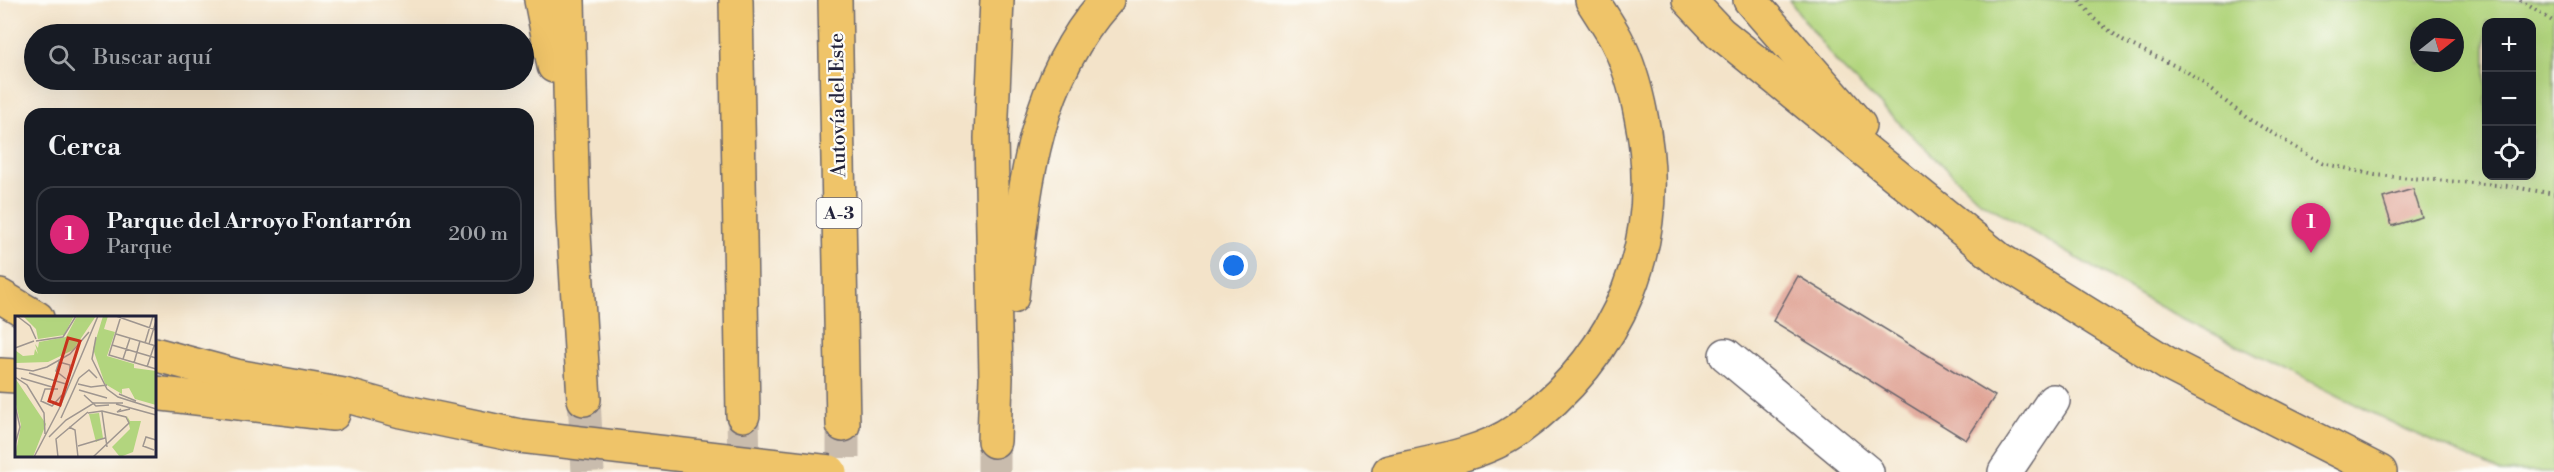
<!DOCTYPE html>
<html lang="es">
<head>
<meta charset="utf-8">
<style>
  :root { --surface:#171b24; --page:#242831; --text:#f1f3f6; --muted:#9ea1a6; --line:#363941; --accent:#db2777 }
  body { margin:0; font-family:"Libre Bodoni",serif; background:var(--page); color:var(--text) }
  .controls { position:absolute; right:18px; top:18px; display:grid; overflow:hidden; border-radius:12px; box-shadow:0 6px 24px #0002 }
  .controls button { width:54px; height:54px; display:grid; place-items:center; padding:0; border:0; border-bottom:2px solid var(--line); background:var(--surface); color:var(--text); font:30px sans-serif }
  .compass { position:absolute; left:2410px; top:18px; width:54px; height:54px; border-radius:50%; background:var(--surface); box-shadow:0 6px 24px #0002; rotate:73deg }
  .you { position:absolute; left:1234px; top:266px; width:21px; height:21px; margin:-15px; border:4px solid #fff; border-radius:50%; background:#1a73e8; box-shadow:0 0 0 9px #1a73e833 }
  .badge { display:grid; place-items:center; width:39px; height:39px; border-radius:50%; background:var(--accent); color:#fff; font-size:20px; font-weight:700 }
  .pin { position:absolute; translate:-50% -50px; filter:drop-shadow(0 2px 3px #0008) }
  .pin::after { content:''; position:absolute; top:32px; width:21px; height:18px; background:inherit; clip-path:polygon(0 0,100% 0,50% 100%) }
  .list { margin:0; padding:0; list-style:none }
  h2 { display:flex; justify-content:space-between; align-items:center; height:78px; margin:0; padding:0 24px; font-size:26px }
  h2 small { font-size:20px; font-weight:400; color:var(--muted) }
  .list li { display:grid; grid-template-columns:39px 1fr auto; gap:18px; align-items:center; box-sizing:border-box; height:96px; margin:0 12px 12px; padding:0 12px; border:2px solid var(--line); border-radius:18px }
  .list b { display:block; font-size:22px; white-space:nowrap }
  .list p { margin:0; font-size:20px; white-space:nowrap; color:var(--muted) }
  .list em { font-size:20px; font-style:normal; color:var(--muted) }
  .icon { flex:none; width:33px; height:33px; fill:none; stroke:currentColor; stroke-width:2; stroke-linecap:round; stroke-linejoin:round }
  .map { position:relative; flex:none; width:2554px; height:472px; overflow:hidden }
  .search { position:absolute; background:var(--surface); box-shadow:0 6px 24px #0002; left:24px; top:24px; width:510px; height:66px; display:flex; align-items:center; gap:15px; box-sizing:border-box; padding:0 21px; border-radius:33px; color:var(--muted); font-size:22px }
  .panel { position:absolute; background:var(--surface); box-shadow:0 6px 24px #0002; left:24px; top:108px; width:510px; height:186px; border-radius:18px }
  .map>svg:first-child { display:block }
  .green { fill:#b2d57e; stroke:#6a7c5c; stroke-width:1.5; fill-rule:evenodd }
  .building { fill:#e0a496 }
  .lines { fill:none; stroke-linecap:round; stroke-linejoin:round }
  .highway-tunnel { stroke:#c9bcad; stroke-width:33; stroke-dasharray:33 16; stroke-linecap:butt }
  .minor-casing { stroke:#6b666d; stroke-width:36 }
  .highway-casing { stroke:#6b666d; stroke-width:36 }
  .path { stroke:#6b666d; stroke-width:4; stroke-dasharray:1.5 4.5; stroke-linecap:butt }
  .minor { stroke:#fff; stroke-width:33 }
  .highway { stroke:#efc469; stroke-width:33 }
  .highway-bridge-casing { stroke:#6b666d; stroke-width:36; stroke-linecap:butt }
  .highway-bridge { stroke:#efc469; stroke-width:33 }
  .labels { text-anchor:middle; stroke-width:4.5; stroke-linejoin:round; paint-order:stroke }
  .shield { fill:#fdfcf7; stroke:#646373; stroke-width:1.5 }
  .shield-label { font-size:18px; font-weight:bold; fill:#22223b }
  .street-label { font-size:20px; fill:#22223b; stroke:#fdfcf7 }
  .inset-road { fill:none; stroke:#9f9690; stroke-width:1.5 }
  .view { fill:#c8321e; fill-opacity:0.15; stroke:#c8321e; stroke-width:3 }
  .inset-edge { fill:none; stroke:#22223b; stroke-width:3 }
</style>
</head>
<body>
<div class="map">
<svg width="2554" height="472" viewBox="0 0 2554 472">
  <rect width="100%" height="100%" fill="#fdfcf7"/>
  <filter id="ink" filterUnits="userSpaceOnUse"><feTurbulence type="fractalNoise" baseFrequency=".0167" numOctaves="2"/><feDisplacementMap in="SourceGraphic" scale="12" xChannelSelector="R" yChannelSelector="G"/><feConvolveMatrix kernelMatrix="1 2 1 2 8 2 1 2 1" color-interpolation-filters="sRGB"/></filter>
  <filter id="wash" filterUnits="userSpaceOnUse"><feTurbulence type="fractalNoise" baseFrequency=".008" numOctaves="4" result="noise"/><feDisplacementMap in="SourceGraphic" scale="24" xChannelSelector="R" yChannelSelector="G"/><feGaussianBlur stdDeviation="1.35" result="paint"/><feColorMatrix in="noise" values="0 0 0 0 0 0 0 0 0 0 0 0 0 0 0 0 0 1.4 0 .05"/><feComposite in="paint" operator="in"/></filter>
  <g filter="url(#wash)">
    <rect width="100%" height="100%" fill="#f3e3c9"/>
    <path class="green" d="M1789 0H2554V472H2501L2401 427 2158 306 1980 201 1837 63ZM2486 22H2532V176H2486ZM2419 27H2455V63H2419Z"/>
    <g id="blocks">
      <g class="building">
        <polygon points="2413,189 2422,217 2392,226 2383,198"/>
        <polygon points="1798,276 1995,396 1966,440 1773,321"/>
      </g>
    </g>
  </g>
  <g filter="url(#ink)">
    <use href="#blocks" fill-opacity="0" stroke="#6b666d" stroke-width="1.5"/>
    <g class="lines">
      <g class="highway-tunnel">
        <polyline points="584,399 588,472"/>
        <polyline points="743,415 744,472"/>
        <polyline points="843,425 843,472"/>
        <polyline points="994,472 994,441"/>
      </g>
      <g class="minor-casing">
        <g id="minor">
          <polyline points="1726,355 1867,472"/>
          <polyline points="2005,472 2053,401"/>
        </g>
      </g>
      <g class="highway-casing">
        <g id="highway">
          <polyline points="541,0 554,66"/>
          <polyline points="568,0 573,217 584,399"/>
          <polyline points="736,0 743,415"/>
          <polyline points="835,0 843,425"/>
          <polyline points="1689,0 1720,33 1999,259 2168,364 2380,472"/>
          <polyline points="1750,0 1859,125"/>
          <polyline points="0,296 37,318"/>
          <path d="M1012 297C1024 191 1032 83 1107 0"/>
          <polyline points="154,354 236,376 344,395 401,411 520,436"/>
          <polyline points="0,375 16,376"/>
          <polyline points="154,393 333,414"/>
          <polyline points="994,441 996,378 991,138 997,0"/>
          <path d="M1389 472C1429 463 1484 454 1517 430 1621 355 1667 241 1641 116 1636 90 1628 62 1616 39 1609 26 1600 13 1592 0"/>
        </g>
      </g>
      <g class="path">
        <polyline points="2080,0 2093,18 2123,41 2186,71 2247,118 2322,163 2375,175 2508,186 2554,194"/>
        <polyline points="2520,0 2554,22"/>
      </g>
      <use href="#minor" class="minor"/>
      <use href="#highway" class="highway"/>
      <g class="highway-bridge-casing">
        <polyline id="highway-bridge" points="520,436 830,472"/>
      </g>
      <use href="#highway-bridge" class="highway-bridge"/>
    </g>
  </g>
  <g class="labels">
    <rect class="shield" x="816.5" y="198" width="45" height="30" rx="4.5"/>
    <g class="shield-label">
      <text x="839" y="219">A-3</text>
    </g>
    <g class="street-label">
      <text transform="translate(837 105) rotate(-91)" y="7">Autovía del Este</text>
    </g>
  </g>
  <g transform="translate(15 316)">
    <rect width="141" height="141" fill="#f3e3c9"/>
    <path d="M8 0H59L49 19 23 23 21 13ZM62 0H81L58 34 33 46 0 47V34L8 40 19 39 20 33 23 38 20 28 23 32 24 26 51 21ZM88 0H93L89 13 100 16 92 40 119 48V52L141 55V89L120 83 114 72 107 73V78L90 68 78 33ZM0 62 31 108 18 141H0L6 109 0 85ZM84 97 88 122 81 126 74 98ZM112 100 115 105H126L118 136 105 141 97 131 115 113Z" fill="#b2d57e"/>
    <path class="inset-road" d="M2 0 15 10 21 23M101 0 141 14M106 0 94 39 141 53M101 18 141 30M81 21 77 43 92 73 103 81 141 93M21 25 48 21 61 0M130 27 138 0M134 28 141 5M97 29 141 42M0 32 19 25M108 43 115 22M119 47 125 25M132 51 139 30M0 52 18 55 32 51 55 38 74 16M14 57 51 68M0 61 12 69 29 97 30 118M6 62 37 71M64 62 74 54 82 62M51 63 41 55 44 46 55 49V60M63 68 76 71 92 69M43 73H30L26 85 37 90 47 79M64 74 92 82M104 78 121 85M69 79 81 90 94 89M101 88 141 99M0 89 5 111 0 129M106 93 102 96 115 93M87 96 92 131M73 97 87 95 111 101 114 107 78 141M46 102 64 62M54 111 60 114 63 141M34 121 51 104 79 87H108M63 130 90 122M139 134 128 130 131 121 141 124M19 141 44 93 83 0M43 141 41 123 73 96"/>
    <path class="view" d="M53 22 65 25 45 89 34 85Z"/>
    <rect width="141" height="141" class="inset-edge"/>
  </g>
</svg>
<div class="controls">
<button>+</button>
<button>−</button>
<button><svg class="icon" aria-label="locate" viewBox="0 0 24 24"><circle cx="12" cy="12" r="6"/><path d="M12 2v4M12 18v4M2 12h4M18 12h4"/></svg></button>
</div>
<svg class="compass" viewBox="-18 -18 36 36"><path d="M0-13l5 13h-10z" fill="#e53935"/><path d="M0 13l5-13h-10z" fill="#9ea1a6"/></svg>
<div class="you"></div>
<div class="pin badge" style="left:2311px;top:253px">1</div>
<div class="search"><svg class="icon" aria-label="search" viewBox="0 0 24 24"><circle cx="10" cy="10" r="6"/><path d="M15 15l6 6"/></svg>Buscar aquí</div>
<section class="panel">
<h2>Cerca<small></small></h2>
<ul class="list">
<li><span class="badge">1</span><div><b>Parque del Arroyo Fontarrón</b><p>Parque</p></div><em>200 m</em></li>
</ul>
</section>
</div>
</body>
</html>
